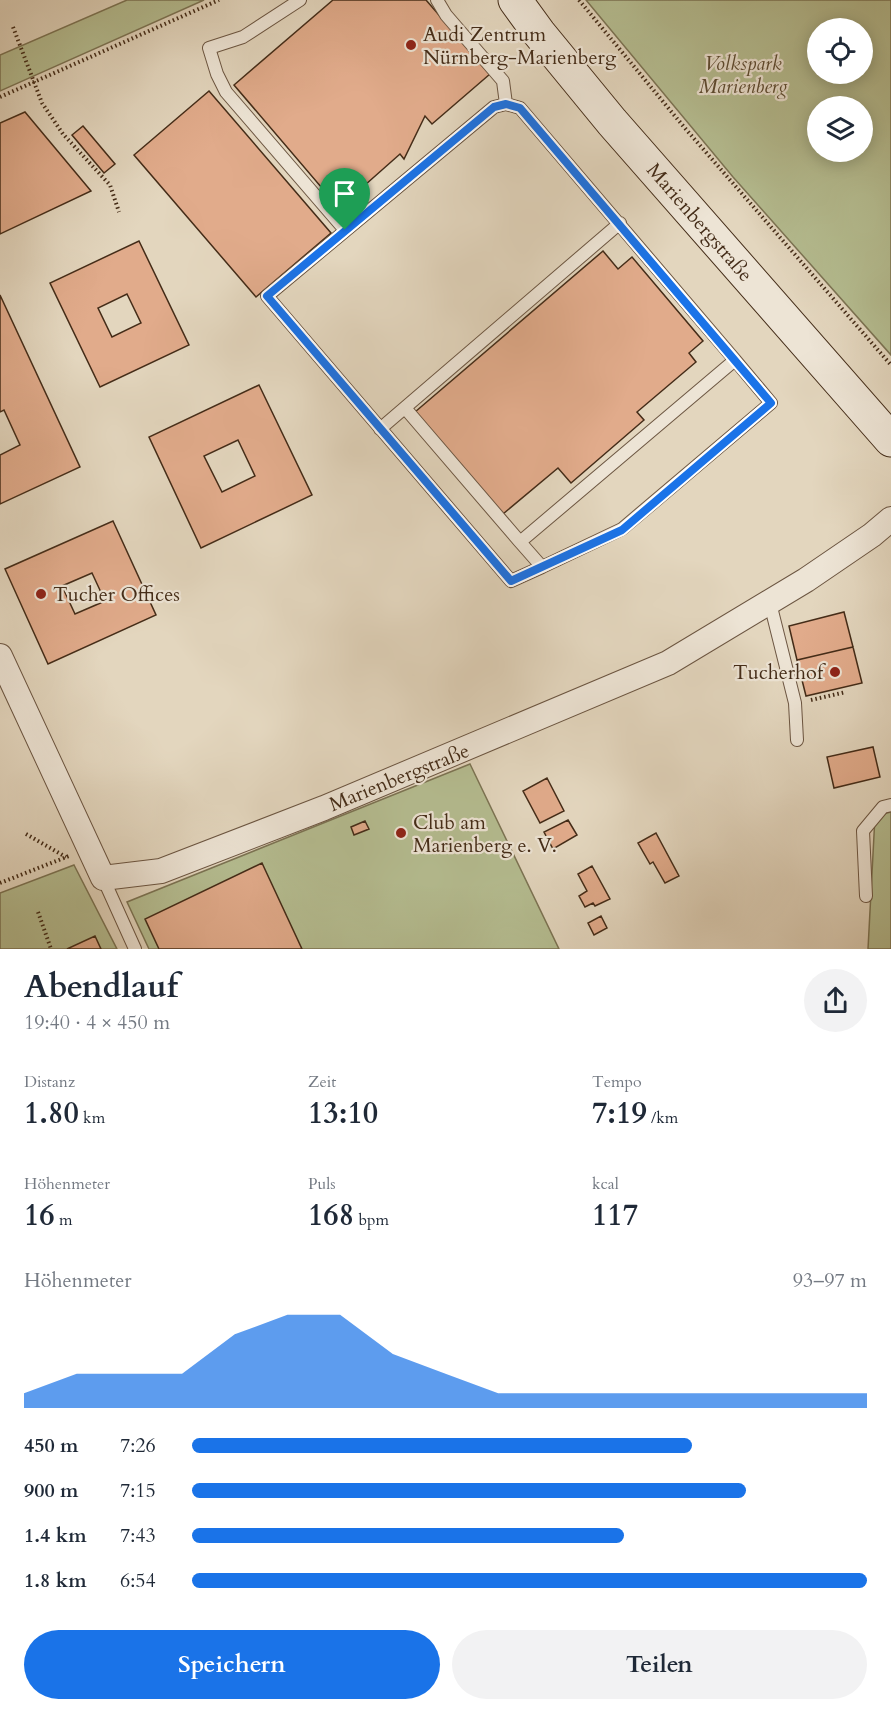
<!DOCTYPE html>
<html lang="de">
<head>
<meta charset="utf-8">
<style>
  :root { --surface:#fff; --page:#f2f2f3; --text:#1f2937; --muted:#747a83; --accent:#1a73e8 }
  body { margin:0; font-family:Cardo,serif; background:var(--page); color:var(--text); height:100vh; display:flex; flex-direction:column; font-size:22px; white-space:nowrap }
  * { box-sizing:border-box; margin:0 }
  p { font-size:20px; color:var(--muted) }
  .icon { flex:none; width:33px; height:33px; fill:none; stroke:currentColor; stroke-width:2; stroke-linecap:round; stroke-linejoin:round }
  .map { position:relative; height:949px; overflow:hidden }
  .side { display:flex; flex-direction:column; background:var(--surface); flex:1 }
  .side>* { flex:none }
  .fabs { position:absolute; left:807px; top:18px; display:grid; gap:12px }
  .fabs a { display:grid; place-items:center; width:66px; height:66px; border-radius:50%; background:var(--surface); box-shadow:0 3px 15px #0003; font-size:30px }
  .pin { position:absolute; display:grid; place-items:center; width:51px; height:51px; color:#fff; margin:-62px -26px; border-radius:50% 50% 50% 0; rotate:-45deg; box-shadow:0 0 6px #0007 }
  .pin .icon { rotate:45deg }
  .round { display:grid; place-items:center; flex:none; width:63px; height:63px; border-radius:32px; background:var(--page) }
  .head { display:flex; align-items:center; justify-content:space-between; height:102px; padding:0 24px }
  h1 { font-size:33px; font-weight:800; line-height:45px }
  .stats { display:grid; grid-template-columns:repeat(3,1fr); gap:9px; height:102px; padding:6px 24px }
  .stats div { display:grid; align-content:center }
  .stats b { font-size:30px; font-weight:800 }
  .stats small { font-size:16px; font-weight:400 }
  .stats p { font-size:16px }
  .chart { height:168px; padding:12px 24px }
  .chart p { display:flex; justify-content:space-between }
  .chart svg { width:100%; height:108px; margin-top:6px; fill:var(--accent); opacity:.7 }
  .primary-button { display:flex; gap:12px; margin-top:auto; padding:12px 24px }
  .primary-button a { flex:1; height:69px; border-radius:36px; background:var(--accent); color:#fff; font-size:24px; font-weight:800; line-height:69px; text-align:center }
  .primary-button a+a { background:var(--page); color:var(--text) }
  ul { padding:0 24px; list-style:none; font-size:20px }
  li { display:grid; grid-template-columns:96px 72px 1fr; align-items:center; height:45px }
  li i { height:15px; border-radius:8px; background:var(--accent) }
  .map>svg:first-child { display:block }
</style>
</head>
<body>
<div class="map">
<svg width="891" height="949" viewBox="0 0 891 949">
  <rect width="100%" height="100%" fill="#e3d6be"/>
  <filter id="stains"><feTurbulence type="fractalNoise" baseFrequency=".00333" numOctaves="4"/><feColorMatrix values="0 0 0 0 .2 0 0 0 0 .09 0 0 0 0 .02 0 0 0 .5 -.17"/></filter>
  <radialGradient id="worn" r=".72"><stop offset=".6" stop-color="#630" stop-opacity="0"/><stop offset="1" stop-color="#630" stop-opacity=".3"/></radialGradient>
  <!-- green -->
  <path fill="#b5bd91" stroke="#7c7454" stroke-width="1.5" fill-rule="evenodd" d="M127 0H204L0 91V55Z
    M586 0H891V355L733 177ZM818 28H862V74H818ZM818 106H862V152H818Z
    M470 764 559 949H149L127 902Z
    M891 812V949H868L875 816Z
    M74 865 117 949H0V893Z"/>
  <!-- building -->
  <path fill="#e1ab8b" stroke="#442c18" stroke-width="1.5" fill-rule="evenodd" d="M333 0H426L490 74 432 124 425 116 404 159 400 154 339 208 234 85Z
    M209 91 331 233 256 297 134 155Z
    M25 112 91 191 0 234V123Z
    M83 126 115 164 104 173 72 135Z
    M139 241 189 345 100 387 50 283ZM127 294 141 323 112 337 98 308Z
    M603 251 618 269 632 257 703 341 689 353 696 362 637 412 644 420 571 483 558 468 503 514 415 412Z
    M0 295 80 467 0 504V455L20 445 4 410 0 412Z
    M259 385 312 495 201 548 149 437ZM238 440 255 476 222 492 204 456Z
    M113 521 156 615 48 664 5 569ZM92 573 105 601 75 614 62 586Z
    M844 612 853 647 797 660 789 626Z
    M853 647 862 683 806 696 797 660Z
    M873 747 880 777 834 788 827 757Z
    M547 778 564 811 540 823 523 791Z
    M568 820 577 835 553 849 544 832Z
    M365 821 369 829 354 835 351 827Z
    M656 833 679 876 665 883 653 862 650 864 638 843Z
    M262 863 302 949H159L145 919Z
    M592 866 610 899 595 906 593 903 585 907 579 896 587 891 578 874Z
    M601 916 607 928 594 935 588 923Z
    M95 936 101 949H67Z"/>
  <g fill="none" stroke-linecap="round" stroke-linejoin="round">
    <!-- lane casing -->
    <g stroke="#6c5642" stroke-width="14">
      <path id="lane" d="M300 0 243 37 209 48 217 74 226 92 345 230
        M437 0 446 15 503 81 506 104
        M405 408 520 542
        M380 429 620 223
        M542 567 511 581 267 296 494 107 506 104 520 108 735 360 520 542 542 567 622 529 771 403 735 360
        M770 603 795 703 797 740
        M103 878 135 949
        M866 896 863 831 883 807 891 805"/>
    </g>
    <!-- street casing -->
    <g stroke="#6c5642" stroke-width="26">
      <path id="street" d="M0 656 103 878 161 871 324 808 668 663 806 580 872 535 891 519"/>
    </g>
    <!-- secondary casing -->
    <g stroke="#442c18" stroke-width="35">
      <path id="secondary" d="M515 0 539 33 612 122 891 440"/>
    </g>
    <!-- path -->
    <path stroke="#442c18" stroke-width="4" stroke-dasharray="1.5 3" stroke-linecap="butt" d="M579 0 684 127 891 365
      M13 27 42 103 63 134 110 185 119 212
      M0 97 219 0
      M811 700 846 692
      M26 834 66 857
      M0 883 69 856
      M38 912 51 949"/>
    <!-- lane -->
    <use href="#lane" stroke="#ede4d5" stroke-width="12"/>
    <!-- street -->
    <use href="#street" stroke="#ede4d5" stroke-width="24"/>
    <!-- secondary -->
    <use href="#secondary" stroke="#ede4d5" stroke-width="33"/>
  </g>
  <g fill="none" stroke-linecap="round" stroke-linejoin="round">
    <!-- route casing -->
    <g stroke="#fff" stroke-width="12">
      <path id="route" d="M506 104 520 108 771 403 622 530 511 581 267 296 494 107Z"/>
    </g>
    <!-- route -->
    <use href="#route" stroke="#1a73e8" stroke-width="8"/>
  </g>
  <!-- markers -->
  <g fill="#8f2418" stroke="#ede4d5" stroke-width="2">
    <circle cx="411" cy="45" r="6"/>
    <circle cx="41" cy="594" r="6"/>
    <circle cx="835" cy="672" r="6"/>
    <circle cx="401" cy="833" r="6"/>
  </g>
  <g text-anchor="middle" stroke-width="4.5" stroke-linejoin="round" paint-order="stroke">
    <!-- poi labels -->
    <g font-size="20" fill="#442c18" stroke="#ede4d5" text-anchor="start">
      <text x="423" y="41">Audi Zentrum<tspan x="423" dy="23">Nürnberg-Marienberg</tspan></text>
      <text x="53" y="601">Tucher Offices</text>
      <text x="823" y="679" text-anchor="end">Tucherhof</text>
      <text x="413" y="829">Club am<tspan x="413" dy="23">Marienberg e. V.</tspan></text>
    </g>
    <!-- park labels -->
    <g font-size="20" font-style="italic" fill="#5b4930" stroke="#ede4d5">
      <text x="743" y="70">Volkspark<tspan x="743" dy="23">Marienberg</tspan></text>
    </g>
    <!-- street labels -->
    <g font-size="20" fill="#442c18" stroke="#ede4d5">
      <text transform="translate(700 222) rotate(49)" y="7">Marienbergstraße</text>
      <text transform="translate(399 777) rotate(-22)" y="7">Marienbergstraße</text>
    </g>
  </g>
  <rect width="100%" height="100%" filter="url(#stains)"/>
  <rect width="100%" height="100%" fill="url(#worn)"/>
</svg>
<div class="fabs">
<a><svg class="icon" aria-label="locate" viewBox="0 0 24 24"><circle cx="12" cy="12" r="6"/><path d="M12 2v4M12 18v4M2 12h4M18 12h4"/></svg></a>
<a><svg class="icon" aria-label="layers" viewBox="0 0 24 24"><path d="M12 4l9 5-9 5-9-5zM3 14l9 5 9-5"/></svg></a>
</div>
<div class="pin" style="left:345px;top:230px;background:#1e9e55"><svg class="icon" aria-label="arrive" viewBox="0 0 24 24"><path d="M6 21V4h12l-3 4 3 4H6"/></svg></div>
</div>
<section class="side">
<div class="head"><div><h1>Abendlauf</h1><p>19:40 · 4 × 450 m</p></div><a class="round"><svg class="icon" aria-label="share" viewBox="0 0 24 24"><path d="M12 15V3M7 8l5-5 5 5M5 13v7h14v-7"/></svg></a></div>
<div class="stats">
<div><p>Distanz</p><b>1.80<small> km</small></b></div>
<div><p>Zeit</p><b>13:10</b></div>
<div><p>Tempo</p><b>7:19<small> /km</small></b></div>
</div>
<div class="stats">
<div><p>Höhenmeter</p><b>16<small> m</small></b></div>
<div><p>Puls</p><b>168<small> bpm</small></b></div>
<div><p>kcal</p><b>117</b></div>
</div>
<div class="chart"><p><span>Höhenmeter</span>93–97 m</p>
<svg viewBox="0 0 160 44" preserveAspectRatio="none"><path d="M0 44V38L10 30L20 30L30 30L40 14L50 6L60 6L70 22L80 30L90 38L100 38L110 38L120 38L130 38L140 38L150 38L160 38V44z"/></svg>
</div>
<ul>
<li><b>450 m</b>7:26<i style="width:74%"></i></li>
<li><b>900 m</b>7:15<i style="width:82%"></i></li>
<li><b>1.4 km</b>7:43<i style="width:64%"></i></li>
<li><b>1.8 km</b>6:54<i style="width:100%"></i></li>
</ul>
<div class="primary-button"><a>Speichern</a><a>Teilen</a></div>
</section>
</body>
</html>
